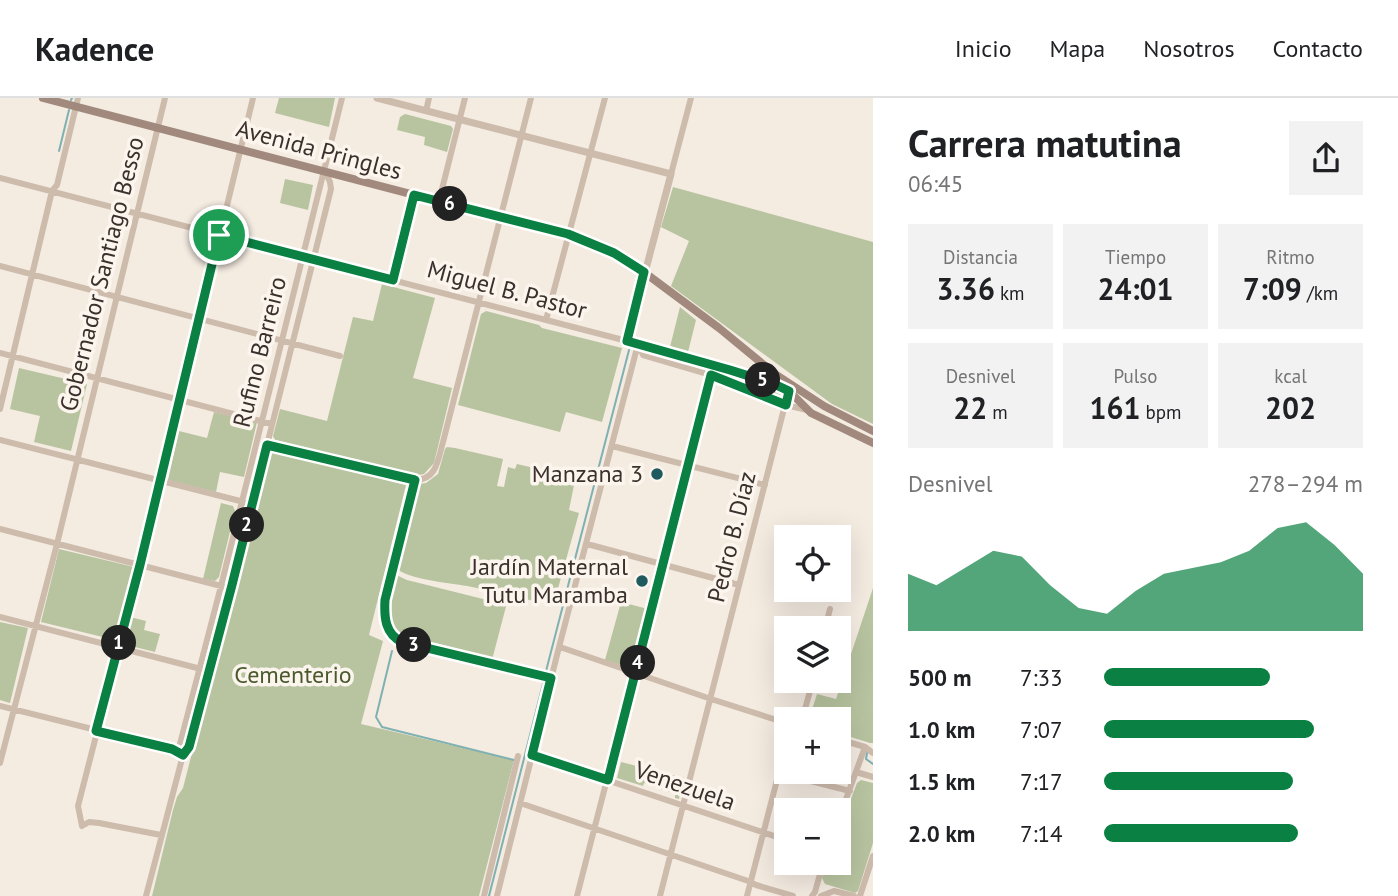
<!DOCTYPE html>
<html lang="es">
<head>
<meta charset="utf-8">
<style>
  :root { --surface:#fff; --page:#f2f2f2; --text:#202124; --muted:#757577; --line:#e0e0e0; --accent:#0b8043 }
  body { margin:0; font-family:"PT Sans",sans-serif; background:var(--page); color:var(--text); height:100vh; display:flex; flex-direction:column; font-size:26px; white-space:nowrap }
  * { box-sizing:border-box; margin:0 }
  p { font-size:23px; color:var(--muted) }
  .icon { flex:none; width:38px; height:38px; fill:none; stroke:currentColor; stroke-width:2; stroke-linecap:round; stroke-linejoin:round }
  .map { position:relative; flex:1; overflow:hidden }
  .drawer { display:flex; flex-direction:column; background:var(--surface); width:525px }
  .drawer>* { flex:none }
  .tools { position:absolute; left:774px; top:427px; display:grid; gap:14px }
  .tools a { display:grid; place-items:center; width:77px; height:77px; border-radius:0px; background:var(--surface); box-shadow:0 7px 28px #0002; font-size:35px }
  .pin { position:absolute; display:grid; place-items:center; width:60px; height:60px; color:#fff; margin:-30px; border:4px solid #fff; border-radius:50%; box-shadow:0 2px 7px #0007 }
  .km { position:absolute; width:35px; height:35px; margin:-18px; border-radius:50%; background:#222; color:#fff; font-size:19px; line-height:35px; text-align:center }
  .round { display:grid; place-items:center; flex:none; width:74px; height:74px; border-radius:0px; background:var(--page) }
  .overview { display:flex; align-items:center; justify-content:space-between; height:119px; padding:0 35px }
  h1 { font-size:38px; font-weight:800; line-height:52px }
  .stats { display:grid; grid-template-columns:repeat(3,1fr); gap:10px; height:119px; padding:7px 35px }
  .stats div { display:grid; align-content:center; border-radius:0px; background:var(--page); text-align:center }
  .stats b { font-size:30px; font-weight:800 }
  .stats small { font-size:19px; font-weight:400 }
  .stats p { font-size:19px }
  .chart { height:196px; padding:14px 35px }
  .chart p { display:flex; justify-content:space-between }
  .chart svg { width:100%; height:126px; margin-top:7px; fill:var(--accent); opacity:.7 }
  ul { padding:0 35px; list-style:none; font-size:23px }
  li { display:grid; grid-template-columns:112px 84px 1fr; align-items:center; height:52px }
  li i { height:18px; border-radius:9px; background:var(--accent) }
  header { display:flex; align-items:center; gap:42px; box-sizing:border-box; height:98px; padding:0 35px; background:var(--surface); border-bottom:2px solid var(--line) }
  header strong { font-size:33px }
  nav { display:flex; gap:38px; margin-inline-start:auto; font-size:24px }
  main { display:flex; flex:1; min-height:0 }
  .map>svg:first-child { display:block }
</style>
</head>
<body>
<header>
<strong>Kadence</strong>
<nav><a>Inicio</a><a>Mapa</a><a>Nosotros</a><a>Contacto</a></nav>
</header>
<main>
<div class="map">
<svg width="873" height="798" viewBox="0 0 873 798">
  <rect width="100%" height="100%" fill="#f4ebe1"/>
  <!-- green -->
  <path fill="#b8c4a0" d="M279 0H335L329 29 275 15Z
    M405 16 451 28 453 31 447 54 424 47 425 39 397 32 400 19Z
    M285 81 313 87 308 112 280 105Z
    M673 89 873 144V326L832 306 671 188 689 143 661 129Z
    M382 186 435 200 413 280 452 290 434 365 424 376 419 377 275 342 273 338 280 311 327 323 353 219 373 223Z
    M680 209 696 222 688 254 670 249Z
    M486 213 539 227 542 230 622 250 602 324 566 314 560 334 458 307 481 216Z
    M645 253 779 291 785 297 784 302 783 303 729 279 648 256Z
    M19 270 87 286 71 353 34 344 40 318 10 311Z
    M214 314 257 324 244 379 220 374 216 394 168 382 179 333 207 340Z
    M447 349 455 350 503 361 497 388 504 389 508 369 515 371 517 366 572 379 575 382 569 412 579 415 557 494 549 492 547 499H539L538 504 509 497 492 562 401 539C381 520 389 500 394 476L407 482 499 505 501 496C490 494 479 490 467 488 450 485 406 481 396 470L413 395 419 386 426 385 438 376 445 351Z
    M270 352 406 387 369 537 383 543 361 626 514 662 479 798H152L173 712 177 699 183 690Z
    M221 405 233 408 235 413 219 479 215 483 203 481Z
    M59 451 134 469 115 542 41 524Z
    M873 490V645H870L838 635V621H809L817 596 836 601Z
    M621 504 648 511 633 568 630 570 605 562Z
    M130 519 146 523 144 532 160 536 155 554 123 546Z
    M0 524 28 530 10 605 0 602Z
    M621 664 684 680 679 701 675 700V696L644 685 643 688 617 680Z
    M861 682 873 685V745L858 793 855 795 825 786 822 780 827 765H838V735L857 685Z"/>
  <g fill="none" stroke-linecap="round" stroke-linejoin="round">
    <!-- stream -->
    <path stroke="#7fb0b2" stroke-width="2" d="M71 2 72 0
      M59 53 69 12
      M392 553 376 619 382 629 514 662
      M545 577 629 252
      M867 655 866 661 873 666
      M489 798 544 582"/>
    <!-- minor -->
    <path stroke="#cdbbac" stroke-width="6" d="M426 13 429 0
      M671 76 691 0
      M0 80 627 243
      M439 103 465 0
      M0 168 340 258
      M393 182 414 97
      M546 222 605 0
      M639 248 643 257 718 279 786 307 807 312
      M0 255 272 326
      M0 311 52 93 57 87 78 0
      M0 342 252 406
      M267 347 415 382C437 382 438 361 443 344L531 0
      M612 348 765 387
      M415 382 385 502C383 522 385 538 406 545L551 580
      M0 431 225 489
      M587 446 739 487
      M0 519 201 571
      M825 530 830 511
      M560 549 711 601 786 625
      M0 608 172 651 183 657
      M802 621 813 583
      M838 641 865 649 873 655
      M183 657 180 646 221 488 342 0
      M532 657 786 742
      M0 665 57 446 165 0
      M856 674 873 679
      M779 675 850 693
      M520 705 751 784 756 787 793 798
      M838 723 865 649
      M161 737 99 725 89 724 82 728 78 708 140 467 253 0
      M146 798 183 657 189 649 232 487 331 91 330 84 325 73
      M484 798 518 658
      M497 798 558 553 638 246
      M577 798 711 277
      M660 798 789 291
      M747 798 786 647
      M812 798 815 794 823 765
      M821 798 834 793 854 798
      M860 798 873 758"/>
    <!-- tertiary -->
    <path stroke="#cdbbac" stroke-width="7" d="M377 0 671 76 627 243 730 272 774 286 789 293"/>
    <!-- secondary -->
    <path stroke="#a18a7d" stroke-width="8" d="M43 0 568 137 602 149 629 163 719 230 775 276 824 308 873 333
      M789 293 811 315 873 345"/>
  </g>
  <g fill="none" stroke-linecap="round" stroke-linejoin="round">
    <!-- route casing -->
    <g stroke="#fff" stroke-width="14">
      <path id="route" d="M414 97 568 136 614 155 644 174 627 243 730 272 774 286 789 293 786 307 711 277 608 682 532 657 551 580 402 544C385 536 384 519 385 502L415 382 267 347 232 487 189 649 183 657 172 651 96 633 140 467 219 137 393 182Z"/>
    </g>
    <!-- route -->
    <use href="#route" stroke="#0b8043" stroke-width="9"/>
  </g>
  <!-- markers -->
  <g fill="#1f5a5e" stroke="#fbf5ee" stroke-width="2.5">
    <circle cx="657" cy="376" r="7"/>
    <circle cx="642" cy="483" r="7"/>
  </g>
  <g text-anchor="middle" stroke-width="7" stroke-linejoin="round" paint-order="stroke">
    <!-- street labels -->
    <g font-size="24" fill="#3b302b" stroke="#fbf5ee">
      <text transform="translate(319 52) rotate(15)" y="8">Avenida Pringles</text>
      <text transform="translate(102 176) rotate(-76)" y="8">Gobernador Santiago Besso</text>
      <text transform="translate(507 192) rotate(15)" y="8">Miguel B. Pastor</text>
      <text transform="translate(260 254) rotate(-76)" y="8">Rufino Barreiro</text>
      <text transform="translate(732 439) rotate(-76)" y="8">Pedro B. Díaz</text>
      <text transform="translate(685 688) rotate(19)" y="8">Venezuela</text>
    </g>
    <!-- poi labels -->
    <g font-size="24" fill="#3b302b" stroke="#fbf5ee" text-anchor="end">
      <text x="643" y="384">Manzana 3</text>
      <text x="628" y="477">Jardín Maternal<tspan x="628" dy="28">Tutu Maramba</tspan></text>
    </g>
    <!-- park labels -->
    <g font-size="24" fill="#4a5a2e" stroke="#fbf5ee">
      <text x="293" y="585">Cementerio</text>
    </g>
  </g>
</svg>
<div class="tools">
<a><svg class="icon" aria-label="locate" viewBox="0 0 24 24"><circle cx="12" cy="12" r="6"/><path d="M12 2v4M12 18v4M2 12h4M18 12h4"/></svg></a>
<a><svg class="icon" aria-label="layers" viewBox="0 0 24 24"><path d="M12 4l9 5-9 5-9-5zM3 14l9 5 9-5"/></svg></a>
<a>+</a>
<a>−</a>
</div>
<div class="pin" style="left:219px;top:137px;background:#1e9e55"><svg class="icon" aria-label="arrive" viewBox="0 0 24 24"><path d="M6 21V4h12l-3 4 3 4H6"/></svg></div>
<b class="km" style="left:119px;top:545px">1</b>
<b class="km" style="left:247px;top:427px">2</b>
<b class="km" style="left:414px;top:547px">3</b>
<b class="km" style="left:638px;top:565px">4</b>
<b class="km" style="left:763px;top:282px">5</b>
<b class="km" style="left:450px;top:106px">6</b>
</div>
<section class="drawer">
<div class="overview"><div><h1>Carrera matutina</h1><p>06:45</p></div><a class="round"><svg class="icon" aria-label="share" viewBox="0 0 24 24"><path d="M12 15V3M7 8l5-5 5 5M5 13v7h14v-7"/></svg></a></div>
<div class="stats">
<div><p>Distancia</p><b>3.36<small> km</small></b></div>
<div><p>Tiempo</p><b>24:01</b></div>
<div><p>Ritmo</p><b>7:09<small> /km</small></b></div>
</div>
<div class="stats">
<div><p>Desnivel</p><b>22<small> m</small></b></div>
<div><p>Pulso</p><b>161<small> bpm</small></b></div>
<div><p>kcal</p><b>202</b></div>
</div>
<div class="chart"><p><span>Desnivel</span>278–294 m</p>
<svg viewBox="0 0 160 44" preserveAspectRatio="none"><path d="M0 44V24L10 28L20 22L30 16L40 18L50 28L60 36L70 38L80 30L90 24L100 22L110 20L120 16L130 8L140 6L150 14L160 24V44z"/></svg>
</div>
<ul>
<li><b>500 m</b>7:33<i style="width:64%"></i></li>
<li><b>1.0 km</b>7:07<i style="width:81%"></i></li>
<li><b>1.5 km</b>7:17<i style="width:73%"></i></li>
<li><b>2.0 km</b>7:14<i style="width:75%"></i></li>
</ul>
</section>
</main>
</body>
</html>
